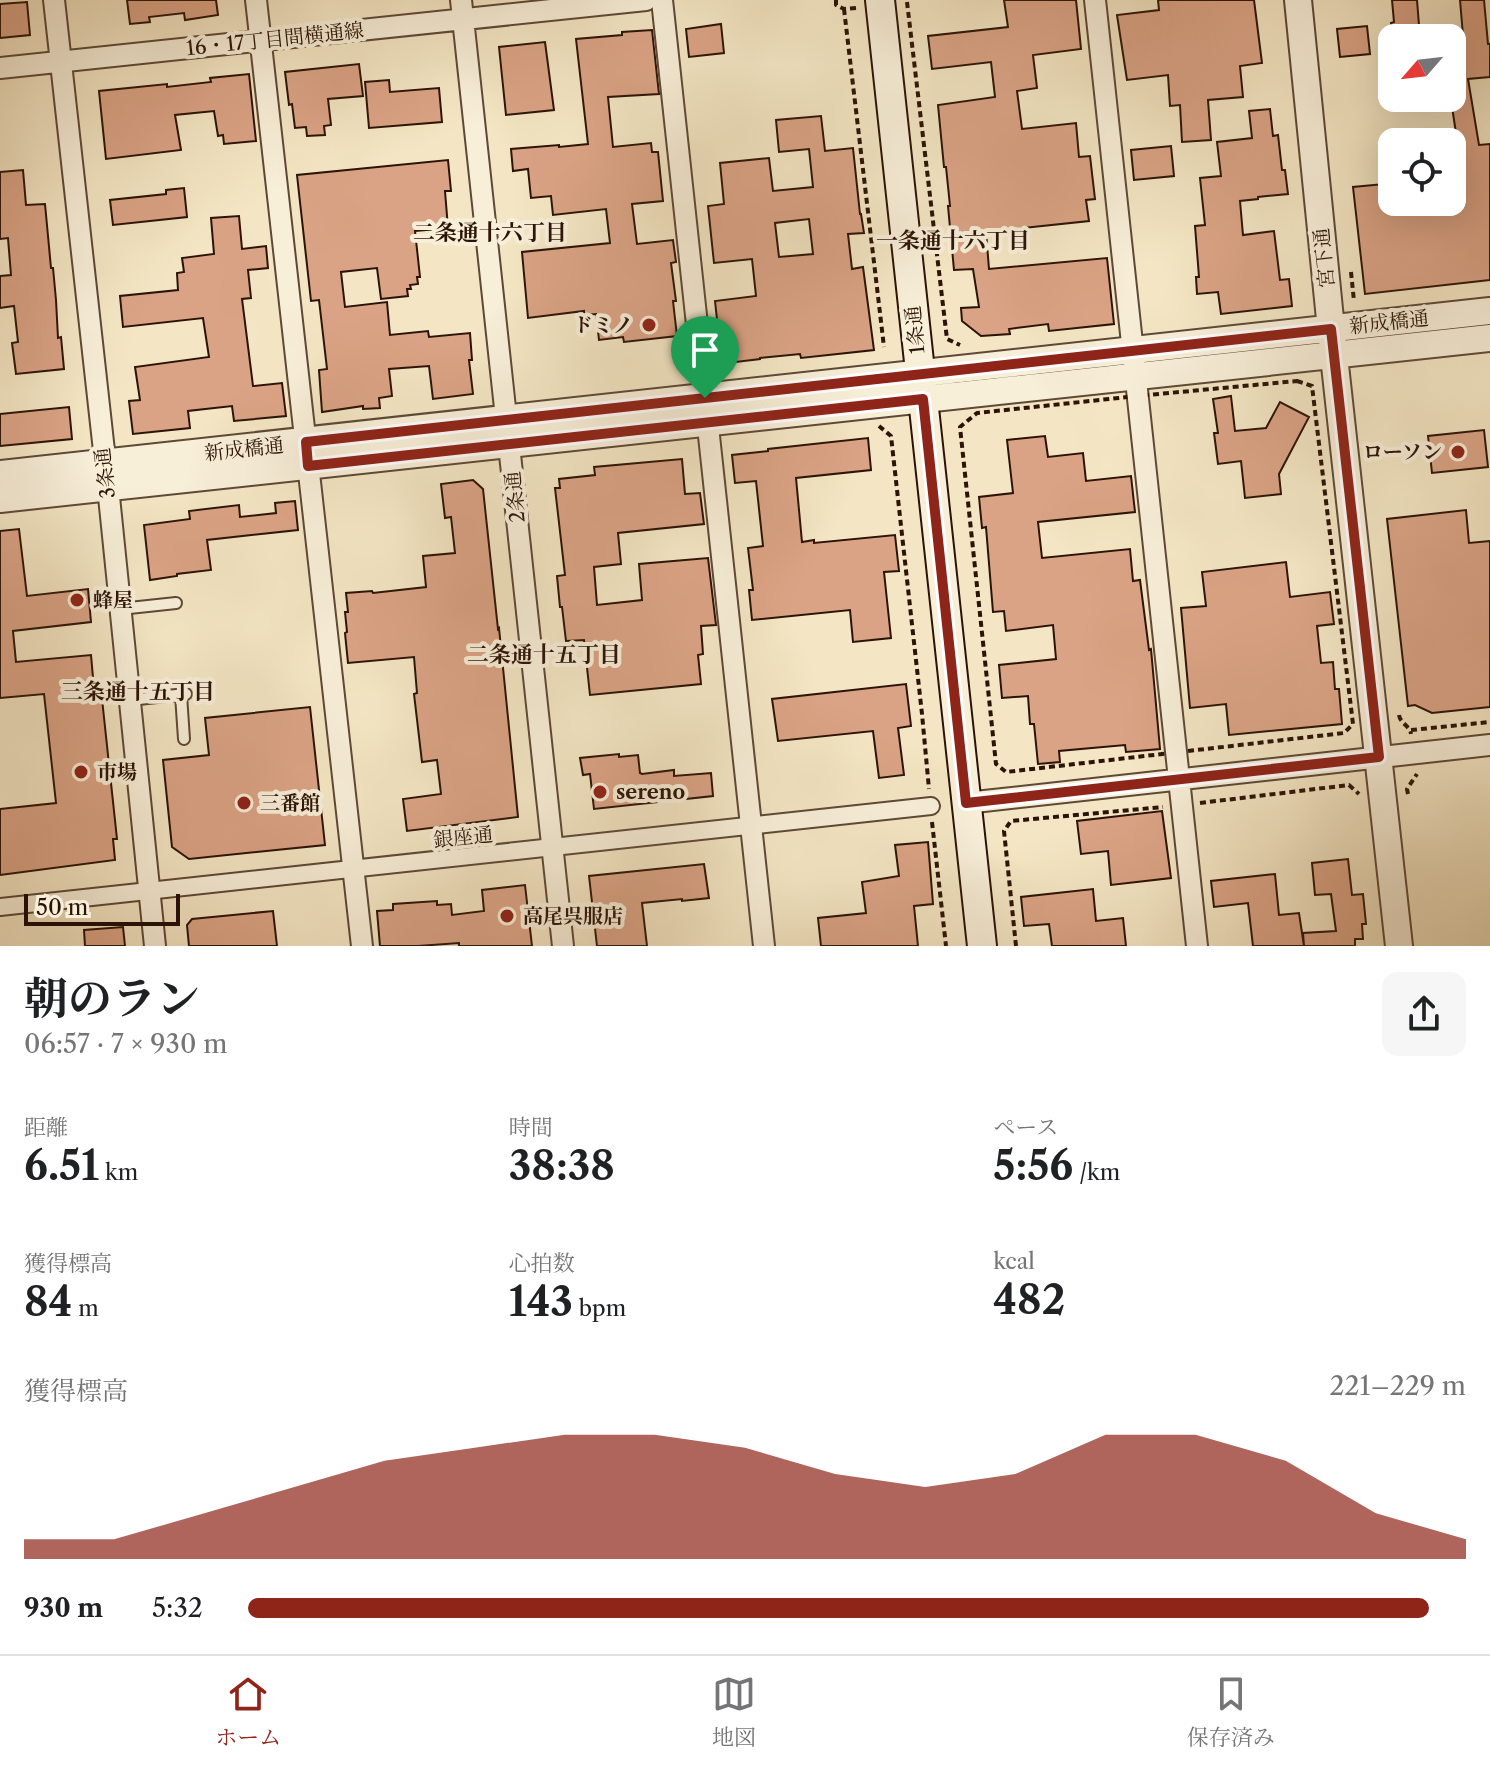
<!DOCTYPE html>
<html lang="ja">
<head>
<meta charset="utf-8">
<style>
  :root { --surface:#fff; --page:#f6f6f6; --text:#202124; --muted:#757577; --line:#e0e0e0; --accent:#8f2418 }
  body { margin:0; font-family:"Libre Caslon Text","Noto Serif JP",serif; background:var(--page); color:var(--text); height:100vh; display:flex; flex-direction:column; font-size:30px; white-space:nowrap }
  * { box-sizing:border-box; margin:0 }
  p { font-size:26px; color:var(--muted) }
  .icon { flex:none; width:44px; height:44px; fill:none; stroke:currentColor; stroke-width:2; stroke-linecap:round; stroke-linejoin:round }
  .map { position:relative; height:946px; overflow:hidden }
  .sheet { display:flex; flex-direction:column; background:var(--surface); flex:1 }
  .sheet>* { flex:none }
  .needle { width:52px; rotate:242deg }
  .controls { position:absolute; left:1378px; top:24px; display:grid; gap:16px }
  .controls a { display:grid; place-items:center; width:88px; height:88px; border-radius:16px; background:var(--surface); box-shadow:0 8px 32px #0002; font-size:40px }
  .scale { position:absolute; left:24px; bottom:20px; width:156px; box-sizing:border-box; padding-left:8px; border:4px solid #2c1307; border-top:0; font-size:22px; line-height:28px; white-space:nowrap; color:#2c1307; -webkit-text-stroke:6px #f8efd9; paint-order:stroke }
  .pin { position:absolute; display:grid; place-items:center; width:68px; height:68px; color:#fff; margin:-82px -34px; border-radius:50% 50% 50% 0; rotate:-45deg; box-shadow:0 0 8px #0007 }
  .pin .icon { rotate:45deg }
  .round { display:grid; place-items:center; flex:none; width:84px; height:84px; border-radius:16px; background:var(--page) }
  .summary { display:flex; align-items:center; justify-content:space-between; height:136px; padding:0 24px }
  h1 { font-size:44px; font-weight:700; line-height:60px }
  .metrics { display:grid; grid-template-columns:repeat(3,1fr); gap:12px; height:136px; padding:8px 24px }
  .metrics div { display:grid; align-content:center }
  .metrics b { font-size:40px; font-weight:700 }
  .metrics small { font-size:22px; font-weight:400 }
  .metrics p { font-size:22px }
  .chart { height:224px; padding:16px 24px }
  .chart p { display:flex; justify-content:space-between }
  .chart svg { width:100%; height:144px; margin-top:8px; fill:var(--accent); opacity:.7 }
  ul { padding:0 24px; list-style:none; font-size:26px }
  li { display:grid; grid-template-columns:128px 96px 1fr; align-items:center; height:60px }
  li i { height:20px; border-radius:10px; background:var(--accent) }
  .menu { display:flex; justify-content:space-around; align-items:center; height:112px; border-top:2px solid var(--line); background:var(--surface); font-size:22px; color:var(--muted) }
  .menu a { display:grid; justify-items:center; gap:4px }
  .menu .on { color:var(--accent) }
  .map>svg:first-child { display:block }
</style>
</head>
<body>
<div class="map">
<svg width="1490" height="946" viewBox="0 0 1490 946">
  <rect width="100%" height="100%" fill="#f4e6c4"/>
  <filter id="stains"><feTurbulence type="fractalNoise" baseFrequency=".0025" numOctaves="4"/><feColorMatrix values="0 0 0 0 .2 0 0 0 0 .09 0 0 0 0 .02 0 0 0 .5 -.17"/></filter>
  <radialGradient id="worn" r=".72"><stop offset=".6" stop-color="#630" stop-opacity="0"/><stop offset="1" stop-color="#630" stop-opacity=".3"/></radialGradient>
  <!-- building -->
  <path fill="#daa385" stroke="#2c1307" stroke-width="2" fill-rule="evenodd" d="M127 0H216L218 15 185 20 184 13 149 17 150 22 130 24Z
    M1004 0H1076L1081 49 1033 55 1037 88 1017 91 1022 129 1076 123 1079 157 1090 156 1095 199 1086 200 1089 221 986 232 989 269 1107 258 1114 324 1049 331 1048 324 1009 329 1010 334 981 336 962 321 961 308 979 307 973 269 954 270 948 206H950L946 167H944L938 105 995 97 991 62 932 69 928 36 1008 27Z
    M1158 0H1254L1262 63 1240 66 1243 97 1208 100 1211 140 1182 142 1180 105 1170 106 1168 75 1127 80 1117 15 1159 10Z
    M1392 0H1417L1420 38H1393L1391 23 1394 22Z
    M1460 0H1484L1488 44H1490V77L1468 79 1479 145 1490 144V280L1365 294 1353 187 1384 184 1385 202H1452V147L1458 146 1452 107V39L1461 38 1464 47Z
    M27 2 30 35 0 38V4Z
    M721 24 724 53 689 57 686 29Z
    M1367 26 1370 54 1340 57 1337 29Z
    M652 30 659 94 608 97 613 147 651 143 652 152H658L663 201 632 204 637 244 673 240 676 262 671 263 676 301H673L677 336 624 342 623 337 599 340 596 314 584 315V311L528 318 522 252 610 243 606 209 553 215 551 196 531 198 528 169 513 171 511 149 559 145V147L588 144 576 39 622 35V32Z
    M545 42 554 110 506 115 499 47Z
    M359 64 363 96 328 99 331 125 324 126 325 135 307 136 306 127 295 128 292 104 289 105 285 72Z
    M249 74 256 141 224 144 223 135 218 136 214 111 175 115 181 150 106 159 99 91 167 84V87L211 82 210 78Z
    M389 80 390 92 439 88 442 122 369 128 365 82Z
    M1270 109 1273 136 1278 135 1282 170H1285L1288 194 1258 197V199L1240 201 1243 235 1274 231 1280 280 1289 279 1292 306 1221 314 1218 292 1197 294 1196 277H1199L1195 226 1205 225 1200 178 1221 176 1217 142 1252 138 1249 111Z
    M821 116 825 151 853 148 860 214H861L864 233 848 234 852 269 863 267 874 350 801 358 800 354 760 358V359L736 362 735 355 721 356 715 301 756 296 752 259 714 263 708 206 724 204 720 163 769 158 773 191 813 187 809 149 779 152 776 120ZM809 219 813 254 779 257 775 223Z
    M1171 146 1174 176 1134 180 1131 150Z
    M448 160 451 191H445L448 228 415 231 420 277H417L418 284 410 285 411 289H407L408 296 381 299 377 268 341 272 345 307 387 302 390 335 428 331 429 337 470 333 472 360H469L473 394 433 399 429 366 389 369 392 396 379 398 380 408 363 409V406L322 412 319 370 327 369 319 300 311 301 297 175Z
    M23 170 26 205 45 204 51 268H53L56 300 58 338 61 337 64 369 16 374 12 343 18 342 14 306 0 308V276L11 275 8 238 0 239V172Z
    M184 188 187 217 113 225 110 200 166 194V190Z
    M239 216 242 249 266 246 268 268 248 270 251 298 242 299 253 386 282 383 286 416 234 421 232 406 188 411 190 428 133 434 129 401 140 400 135 367 209 357 203 318 123 327 120 296 178 290 177 273 184 272 182 258 214 254 211 218Z
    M1231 396 1235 431 1266 428 1280 402 1309 417 1279 474 1281 494 1245 498 1241 461 1218 464 1214 433H1218L1213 399Z
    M69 407 72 439 0 446V414Z
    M1484 430 1488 467 1432 473 1428 436Z
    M1045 436 1048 457 1083 453 1086 481 1131 476 1135 512 1038 522 1042 558 1130 549 1133 581 1140 580 1149 650 1151 649 1160 749 1126 752 1125 745 1059 751 1060 762 1038 764 1034 724H1030L1028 696 1002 698 999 665 1056 659 1053 625 1006 631 1004 611 993 612 986 527 982 528 979 497 1013 493 1007 440Z
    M868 438 871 470 796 478 802 542 814 540V543L895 535 899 571 884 572 891 638 853 642 850 610 752 620 749 590H753L748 548 763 546 756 481 735 483 732 455 768 451V449Z
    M682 459 685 494 700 493 704 524 618 533 621 564 594 567 597 605 642 600 639 564 708 558 716 625 701 626 703 654 698 655 701 684 590 695 584 640 566 641 562 607H560L557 576 565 575 555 488H560L559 479 595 475 594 467Z
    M473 480 483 489 498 629 499 628 518 817 407 831 403 799 441 794 437 760 422 762 414 694 417 693 414 657 348 663 345 633 347 632 345 612H348L346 593 372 591 373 593 426 587 423 556 455 553 451 517 445 518 441 484Z
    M295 501 298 530 207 540 211 570 177 574V576L150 580 144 525 190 519 189 511 239 505 240 517 276 513 275 503Z
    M1466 510 1469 543 1490 541V707L1432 713 1415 705 1408 706 1387 519Z
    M19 529 27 596 88 589 91 622 13 631 16 662 91 655 95 700 102 699 117 839H113L115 860 0 875V809L56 803 44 694 0 698V531Z
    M1286 562 1290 597 1330 592 1334 624 1317 626 1321 663 1333 662 1335 689H1339L1342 724 1229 735 1226 704 1190 708 1181 608 1206 606 1202 572Z
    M906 684 911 726 898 728 904 775 879 778 873 731 778 741 772 699Z
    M310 707 325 845 189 859 172 847 163 760 209 755 205 718Z
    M619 754V757L638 755 640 773 642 774 674 770V776L711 773 713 796 594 809 590 774 583 775 580 758Z
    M1162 811 1171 878 1111 885 1108 851 1081 854 1077 821Z
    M928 842 933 904 914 906 918 946H821L818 918 866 913 862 882 899 876 895 845Z
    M1348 859 1352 895 1363 894 1366 924H1362L1363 939H1355V946H1253L1248 903 1214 907 1211 881 1275 874 1279 915 1299 913 1304 946 1303 933 1336 931 1331 894 1315 895 1312 863Z
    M704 864 709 898 682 901V899L642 903 647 946H597L589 876Z
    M525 885 532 946H459V943L418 946H380L377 911 393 910V904L437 901V905L451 904 452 915 484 911 482 890Z
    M1093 889 1096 921 1123 918 1126 946H1052L1049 924 1024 926 1021 897Z
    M273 911 277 946H189L187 925 192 919Z
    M123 927 125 946H85L84 930Z"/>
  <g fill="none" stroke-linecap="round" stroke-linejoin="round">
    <!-- service casing -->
    <g stroke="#5e4836" stroke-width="14">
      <path id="service" d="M120 609 176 603
        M181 695 184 739
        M129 700 186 694"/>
    </g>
    <!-- pedestrian casing -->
    <g stroke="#5e4836" stroke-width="20">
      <path id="pedestrian" d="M0 907 931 806"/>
    </g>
    <!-- minor casing -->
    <g stroke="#5e4836" stroke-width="24">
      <path id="minor" d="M54 0 108 487 155 946
        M256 0 362 946
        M461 0 563 946
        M662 0 764 946
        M1095 0 1197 946
        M0 68 646 0
        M966 803 1490 745"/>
    </g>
    <!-- tertiary casing -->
    <g stroke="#5e4836" stroke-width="30">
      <path id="tertiary" d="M1298 0 1331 329 1399 946
        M0 474 1490 311
        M0 499 1490 338"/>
    </g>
    <!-- secondary casing -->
    <g stroke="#2c1307" stroke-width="32">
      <path id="secondary" d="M880 0 982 946"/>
    </g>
    <!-- path -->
    <path stroke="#2c1307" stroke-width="4" stroke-dasharray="6 4" stroke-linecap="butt" d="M836 0V5L844 9 856 8
      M907 2 947 339 960 345
      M844 9 884 347
      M1351 272 1354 301
      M1297 381 1312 386 1353 724 1344 733 1006 772 996 764 960 427 977 413 1137 396Z
      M879 426 891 436 922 714 929 789
      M1399 715C1400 723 1410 726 1411 734
      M1411 730 1490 722
      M1408 794 1407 789 1417 774
      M1200 803 1349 785 1359 794
      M932 822 946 946
      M1016 946 1004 831 1011 821 1163 807"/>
    <!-- service -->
    <use href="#service" stroke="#f8efd9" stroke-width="10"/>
    <!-- pedestrian -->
    <use href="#pedestrian" stroke="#f8efd9" stroke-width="16"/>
    <!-- minor -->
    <use href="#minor" stroke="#f8efd9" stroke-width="20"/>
    <!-- tertiary -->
    <use href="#tertiary" stroke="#f8efd9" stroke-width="26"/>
    <!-- secondary -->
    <use href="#secondary" stroke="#f8efd9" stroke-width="28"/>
  </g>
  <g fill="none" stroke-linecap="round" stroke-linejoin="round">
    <!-- route casing -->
    <g stroke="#fff" stroke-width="16">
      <path id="route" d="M1331 329 1379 757 966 803 923 399 308 466 306 442Z"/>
    </g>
    <!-- route -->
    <use href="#route" stroke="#8f2418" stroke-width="10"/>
  </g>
  <!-- markers -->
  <g fill="#8f2418" stroke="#f8efd9" stroke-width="3">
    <circle cx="649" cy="325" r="8"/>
    <circle cx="1458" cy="452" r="8"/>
    <circle cx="77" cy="600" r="8"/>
    <circle cx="81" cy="772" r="8"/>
    <circle cx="600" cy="792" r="8"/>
    <circle cx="244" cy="803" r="8"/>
    <circle cx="507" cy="916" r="8"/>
  </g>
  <g text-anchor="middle" stroke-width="8" stroke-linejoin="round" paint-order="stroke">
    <!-- street labels -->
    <g font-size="20" fill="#2c1307" stroke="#f8efd9">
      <text transform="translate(275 39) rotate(-6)" y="7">16・17丁目間横通線</text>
      <text transform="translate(1324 258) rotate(-96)" y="7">宮下通</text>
      <text transform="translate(1389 322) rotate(-6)" y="7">新成橋通</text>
      <text transform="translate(915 330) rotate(-96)" y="7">1条通</text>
      <text transform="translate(244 449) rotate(-6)" y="7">新成橋通</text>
      <text transform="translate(105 473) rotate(-97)" y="7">3条通</text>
      <text transform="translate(515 497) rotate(-96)" y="7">2条通</text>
      <text transform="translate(463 837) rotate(-6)" y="7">銀座通</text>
    </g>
    <!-- poi labels -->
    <g font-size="20" font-weight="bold" fill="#2c1307" stroke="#f8efd9" text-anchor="start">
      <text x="633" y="332" text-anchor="end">ドミノ</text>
      <text x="1442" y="459" text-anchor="end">ローソン</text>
      <text x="93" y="607">蜂屋</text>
      <text x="97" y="779">市場</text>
      <text x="616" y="799">sereno</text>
      <text x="260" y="810">三番館</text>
      <text x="523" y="923">高尾呉服店</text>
    </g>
    <!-- neighbourhood labels -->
    <g font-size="22" font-weight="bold" fill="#2c1307" stroke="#f8efd9">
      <text x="490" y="240">二条通十六丁目</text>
      <text x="953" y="248">一条通十六丁目</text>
      <text x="544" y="662">二条通十五丁目</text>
      <text x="138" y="699">三条通十五丁目</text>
    </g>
  </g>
  <rect width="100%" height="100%" filter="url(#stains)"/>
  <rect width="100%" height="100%" fill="url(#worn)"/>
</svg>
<div class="controls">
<a><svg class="needle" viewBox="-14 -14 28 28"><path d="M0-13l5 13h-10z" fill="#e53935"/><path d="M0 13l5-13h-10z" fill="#757577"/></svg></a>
<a><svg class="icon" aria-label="locate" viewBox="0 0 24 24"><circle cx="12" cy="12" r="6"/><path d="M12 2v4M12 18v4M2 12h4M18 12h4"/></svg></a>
</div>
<div class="scale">50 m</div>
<div class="pin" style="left:705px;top:398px;background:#1e9e55"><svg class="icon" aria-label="arrive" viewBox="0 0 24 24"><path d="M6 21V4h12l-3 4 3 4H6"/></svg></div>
</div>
<section class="sheet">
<div class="summary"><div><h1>朝のラン</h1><p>06:57 · 7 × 930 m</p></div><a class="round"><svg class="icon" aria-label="share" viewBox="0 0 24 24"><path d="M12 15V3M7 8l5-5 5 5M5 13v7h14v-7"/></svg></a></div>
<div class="metrics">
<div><p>距離</p><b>6.51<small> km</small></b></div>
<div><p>時間</p><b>38:38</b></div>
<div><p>ペース</p><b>5:56<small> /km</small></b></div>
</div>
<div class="metrics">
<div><p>獲得標高</p><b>84<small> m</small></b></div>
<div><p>心拍数</p><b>143<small> bpm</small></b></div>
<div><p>kcal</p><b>482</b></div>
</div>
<div class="chart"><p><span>獲得標高</span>221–229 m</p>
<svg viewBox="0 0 160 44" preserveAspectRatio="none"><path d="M0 44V38L10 38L20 30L30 22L40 14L50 10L60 6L70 6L80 10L90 18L100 22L110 18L120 6L130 6L140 14L150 30L160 38V44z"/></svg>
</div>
<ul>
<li><b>930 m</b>5:32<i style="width:97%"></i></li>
</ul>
</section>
<nav class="menu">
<a class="on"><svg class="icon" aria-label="home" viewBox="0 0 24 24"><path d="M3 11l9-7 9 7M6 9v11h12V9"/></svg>ホーム</a>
<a><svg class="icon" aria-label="map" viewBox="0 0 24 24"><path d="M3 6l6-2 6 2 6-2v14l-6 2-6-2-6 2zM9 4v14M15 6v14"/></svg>地図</a>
<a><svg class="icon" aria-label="saved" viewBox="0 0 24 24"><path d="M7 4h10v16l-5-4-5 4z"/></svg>保存済み</a>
</nav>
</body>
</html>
